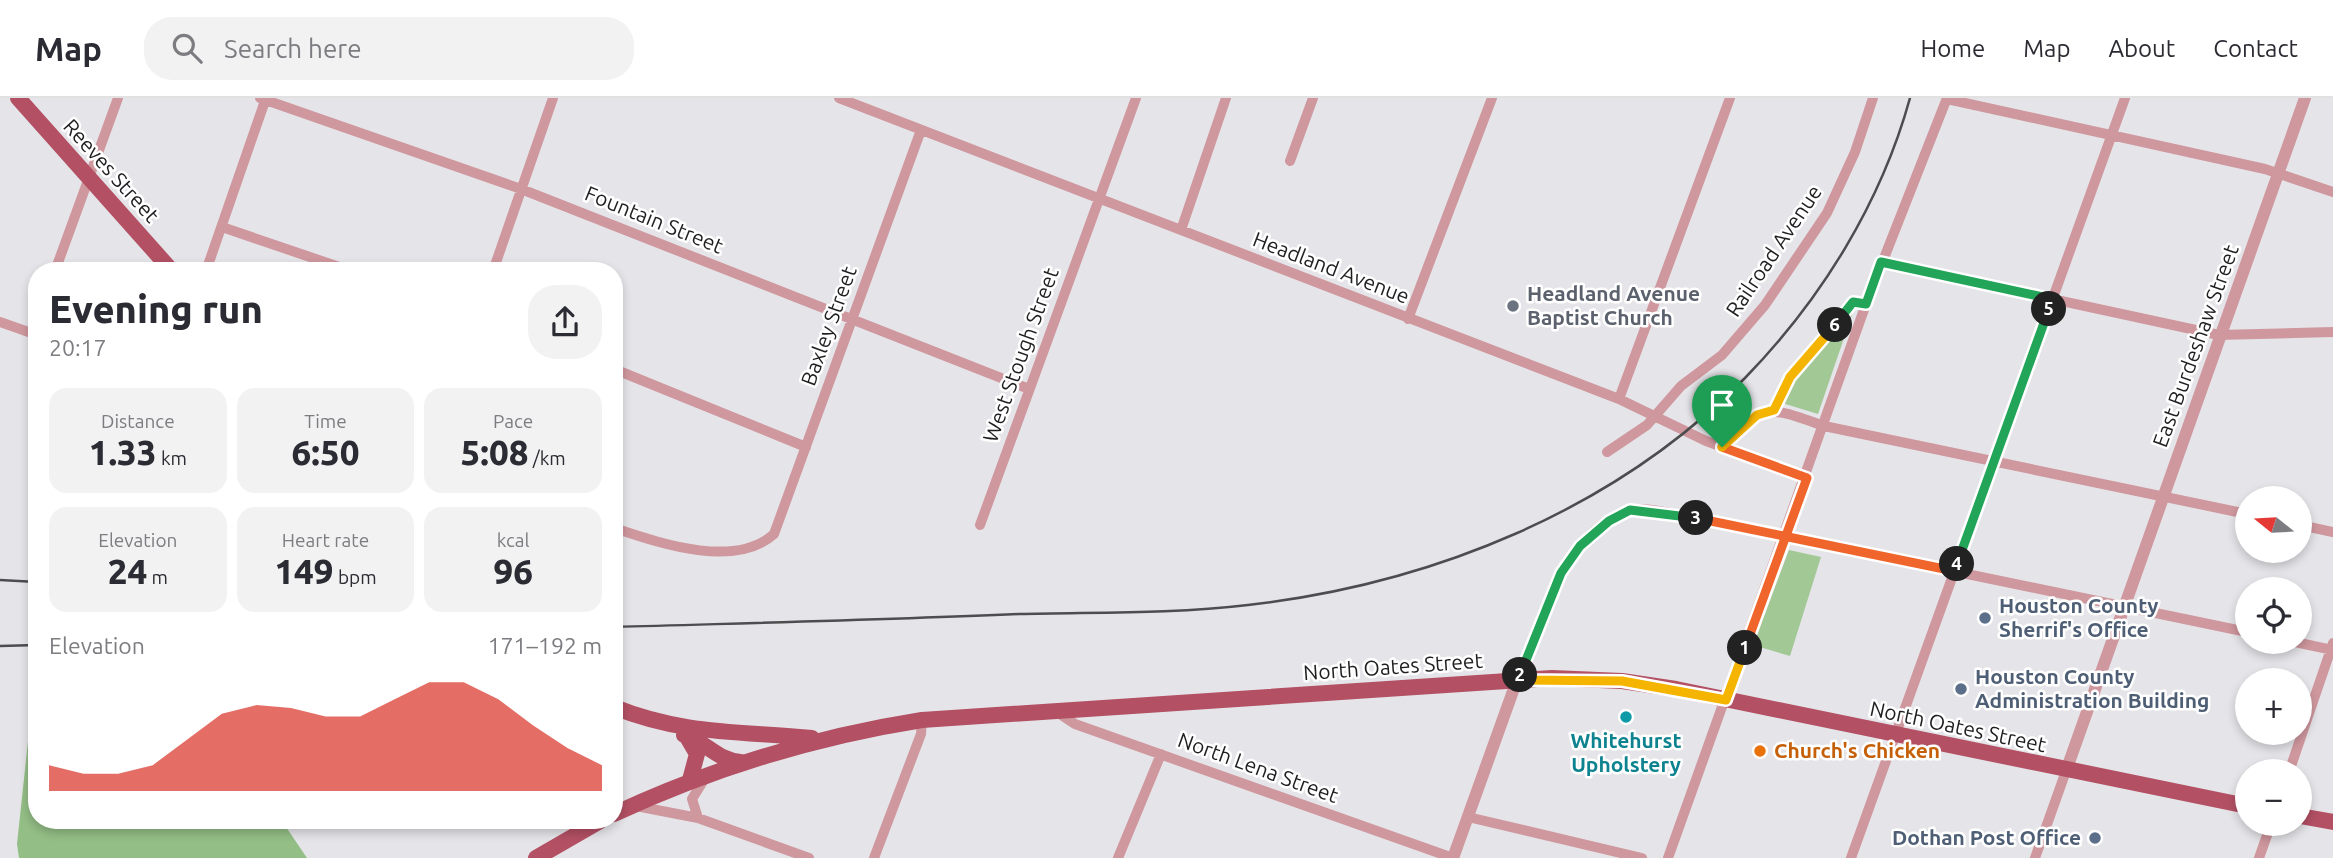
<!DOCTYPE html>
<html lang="en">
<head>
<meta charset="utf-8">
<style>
  :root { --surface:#fff; --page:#f2f2f3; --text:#2b2b33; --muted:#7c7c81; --line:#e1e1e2; --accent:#d93025 }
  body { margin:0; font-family:Ubuntu,sans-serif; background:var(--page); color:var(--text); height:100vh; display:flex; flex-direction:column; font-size:26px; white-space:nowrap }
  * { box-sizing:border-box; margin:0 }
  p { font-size:23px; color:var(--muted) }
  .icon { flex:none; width:38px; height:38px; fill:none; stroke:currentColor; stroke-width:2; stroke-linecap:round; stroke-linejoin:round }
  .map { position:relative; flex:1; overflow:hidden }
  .side { position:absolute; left:28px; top:164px; width:595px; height:567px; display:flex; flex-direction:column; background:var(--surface); border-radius:28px; box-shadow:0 4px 10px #0003 }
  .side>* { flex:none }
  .needle { width:46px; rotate:288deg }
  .tools { position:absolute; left:2235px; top:388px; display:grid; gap:14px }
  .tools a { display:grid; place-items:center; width:77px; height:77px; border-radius:50%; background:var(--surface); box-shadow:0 4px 10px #0003; font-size:35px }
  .pin { position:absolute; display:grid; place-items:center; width:60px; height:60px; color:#fff; margin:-72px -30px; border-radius:50% 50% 50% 0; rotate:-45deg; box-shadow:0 0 7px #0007 }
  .pin .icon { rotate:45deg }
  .km { position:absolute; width:35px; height:35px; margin:-18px; border-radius:50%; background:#222; color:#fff; font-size:19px; line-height:35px; text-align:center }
  .round { display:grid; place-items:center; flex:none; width:74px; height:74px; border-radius:28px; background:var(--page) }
  .summary { display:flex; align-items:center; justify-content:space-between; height:119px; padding:0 21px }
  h1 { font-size:38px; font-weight:800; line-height:52px }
  .stats { display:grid; grid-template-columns:repeat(3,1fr); gap:10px; height:119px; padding:7px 21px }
  .stats div { display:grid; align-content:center; border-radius:18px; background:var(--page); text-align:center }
  .stats b { font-size:35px; font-weight:800 }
  .stats small { font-size:19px; font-weight:400 }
  .stats p { font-size:19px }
  .chart { height:196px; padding:14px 21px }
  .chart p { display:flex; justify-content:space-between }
  .chart svg { width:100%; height:126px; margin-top:7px; fill:var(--accent); opacity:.7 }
  header { display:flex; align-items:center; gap:42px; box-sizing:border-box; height:98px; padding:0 35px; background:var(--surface); border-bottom:2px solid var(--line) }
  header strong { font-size:33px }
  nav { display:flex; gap:38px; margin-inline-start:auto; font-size:24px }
  .search { width:490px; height:63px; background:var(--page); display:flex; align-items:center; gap:18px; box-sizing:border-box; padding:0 24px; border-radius:28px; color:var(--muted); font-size:26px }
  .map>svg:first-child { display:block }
</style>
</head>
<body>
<header>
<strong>Map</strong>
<div class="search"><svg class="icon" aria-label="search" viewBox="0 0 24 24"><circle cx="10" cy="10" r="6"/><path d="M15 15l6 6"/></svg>Search here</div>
<nav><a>Home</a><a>Map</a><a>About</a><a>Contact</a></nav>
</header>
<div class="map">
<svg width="2333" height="760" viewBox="0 0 2333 760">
  <rect width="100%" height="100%" fill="#e5e5e9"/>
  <!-- green -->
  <path fill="#a2c896" d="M1854 211 1818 316 1782 305 1794 281Z
    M1789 452 1821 459 1790 558 1753 547Z"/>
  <!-- forest -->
  <path fill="#93be85" d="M37 559V723H282L307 760H19L17 746Z"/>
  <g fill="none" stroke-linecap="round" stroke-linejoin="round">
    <!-- minor -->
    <path stroke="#cf979e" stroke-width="10" d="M260 0 521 91 1029 291
      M839 0 1619 301 1706 343 1807 380
      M1947 1 2265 71 2333 94
      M1290 63 1313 0
      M222 129 351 173
      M1181 132 1226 0
      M1881 164 2219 237 2333 234
      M55 173 118 0
      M206 173 266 0
      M493 173 553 0
      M1408 221 1492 0
      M0 224 37 237
      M614 271 806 349
      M1619 301 1730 0
      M1774 312 1790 279 1853 204 1866 206
      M1722 349C1768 306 1765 307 1824 328L2247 416
      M1607 354 1647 327 1681 288 1722 257 1765 207 1827 115 1855 54 1873 0
      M980 427 1136 0
      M2300 427 2333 434
      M614 430C657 444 734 472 774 436L921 32
      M2295 544 2333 552
      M1517 582C1543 527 1562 433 1629 413 1643 408 1667 415 1682 417L2247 534
      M1057 614 1075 626 1453 760
      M2289 674 2333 545
      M636 708 698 720 809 760
      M1468 719 1642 760
      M698 720 692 701 705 680
      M874 760 921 636 922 622
      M1118 760 1161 656
      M1668 760 1866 206 1947 0
      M1851 760 2125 0
      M2035 760 2066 673
      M2259 760 2271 726"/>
    <!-- tertiary -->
    <path stroke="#cf979e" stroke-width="12" d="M2066 673 2305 0
      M1453 760 1517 582"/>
    <!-- primary -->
    <path stroke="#b35064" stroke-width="16" d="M18 0 172 173
      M614 609C683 637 741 633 812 640
      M684 637C705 643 718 663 741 664
      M687 639 697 656 690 682
      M614 716C713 670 814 639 922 622L1552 580 1622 583 1676 591 2247 708
      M2300 718 2333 724
      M536 760 600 723"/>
    <!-- rail -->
    <path stroke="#4d4d4f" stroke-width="2.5" d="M0 482 37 484
      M614 529C749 525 884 522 1019 516 1095 514 1172 516 1248 507 1431 486 1614 413 1745 280 1821 202 1881 105 1910 0
      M0 548 37 547"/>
  </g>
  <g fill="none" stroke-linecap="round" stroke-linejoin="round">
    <!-- split-1 casing -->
    <g stroke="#fff" stroke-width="14">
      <path id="split-1" d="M1722 349 1807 380 1745 550"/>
    </g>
    <!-- split-2 casing -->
    <g stroke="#fff" stroke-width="14">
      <path id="split-2" d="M1520 577 1517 582 1622 583 1726 602 1745 550"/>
    </g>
    <!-- split-3 casing -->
    <g stroke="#fff" stroke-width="14">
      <path id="split-3" d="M1520 577 1561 475 1580 448 1609 423 1630 412 1696 420"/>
    </g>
    <!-- split-4 casing -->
    <g stroke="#fff" stroke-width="14">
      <path id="split-4" d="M1696 420 1954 473 1957 466"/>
    </g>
    <!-- split-5 casing -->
    <g stroke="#fff" stroke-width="14">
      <path id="split-5" d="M1957 466 2049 211"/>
    </g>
    <!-- split-6 casing -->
    <g stroke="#fff" stroke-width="14">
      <path id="split-6" d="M1835 227 1853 204 1866 206 1881 164 2052 201 2049 211"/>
    </g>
    <!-- split-7 casing -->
    <g stroke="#fff" stroke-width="14">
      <path id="split-7" d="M1722 349 1757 317 1774 312 1790 279 1835 227"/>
    </g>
    <!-- split-1 -->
    <use href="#split-1" stroke="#f0652b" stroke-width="9"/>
    <!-- split-2 -->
    <use href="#split-2" stroke="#f5b400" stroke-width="9"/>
    <!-- split-3 -->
    <use href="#split-3" stroke="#22a559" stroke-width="9"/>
    <!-- split-4 -->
    <use href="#split-4" stroke="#f0652b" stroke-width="9"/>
    <!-- split-5 -->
    <use href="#split-5" stroke="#22a559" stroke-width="9"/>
    <!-- split-6 -->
    <use href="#split-6" stroke="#22a559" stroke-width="9"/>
    <!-- split-7 -->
    <use href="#split-7" stroke="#f5b400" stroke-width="9"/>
  </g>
  <!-- markers -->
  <circle fill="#6b7280" stroke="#fff" stroke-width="2.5" cx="1513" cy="208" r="7"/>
  <g fill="#5c6f8a" stroke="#fff" stroke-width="2.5">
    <circle cx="1985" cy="520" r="7"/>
    <circle cx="1961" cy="591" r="7"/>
    <circle cx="2095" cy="740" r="7"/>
  </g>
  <circle fill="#0f9aa8" stroke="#fff" stroke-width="2.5" cx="1626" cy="619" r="7"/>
  <circle fill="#e8710a" stroke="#fff" stroke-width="2.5" cx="1760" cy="653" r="7"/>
  <g text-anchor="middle" stroke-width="5" stroke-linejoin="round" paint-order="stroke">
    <!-- street labels -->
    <g font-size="21" fill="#1f1f21" stroke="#fff">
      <text transform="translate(111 73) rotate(48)" y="7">Reeves Street</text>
      <text transform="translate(654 122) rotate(22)" y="7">Fountain Street</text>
      <text transform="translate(1774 153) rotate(-56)" y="7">Railroad Avenue</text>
      <text transform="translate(1331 170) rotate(21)" y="7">Headland Avenue</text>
      <text transform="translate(829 228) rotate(-70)" y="7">Baxley Street</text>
      <text transform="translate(2196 248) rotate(-70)" y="7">East Burdeshaw Street</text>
      <text transform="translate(1021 257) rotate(-70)" y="7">West Stough Street</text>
      <text transform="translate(1393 569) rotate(-4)" y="7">North Oates Street</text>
      <text transform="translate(1958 629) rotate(12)" y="7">North Oates Street</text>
      <text transform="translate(1258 670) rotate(20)" y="7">North Lena Street</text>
    </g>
    <!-- worship labels -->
    <g font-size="21" font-weight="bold" fill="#5b616d" stroke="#fff" text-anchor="start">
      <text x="1527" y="203">Headland Avenue<tspan x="1527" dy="24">Baptist Church</tspan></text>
    </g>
    <!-- service labels -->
    <g font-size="21" font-weight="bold" fill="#4e5e75" stroke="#fff" text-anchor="start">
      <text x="1999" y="515">Houston County<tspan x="1999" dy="24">Sherrif's Office</tspan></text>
      <text x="1975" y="586">Houston County<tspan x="1975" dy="24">Administration Building</tspan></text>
      <text x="2081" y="747" text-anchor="end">Dothan Post Office</text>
    </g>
    <!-- culture labels -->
    <g font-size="21" font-weight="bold" fill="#0d838f" stroke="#fff">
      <text x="1626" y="650">Whitehurst<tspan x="1626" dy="24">Upholstery</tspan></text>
    </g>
    <!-- food labels -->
    <g font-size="21" font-weight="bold" fill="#c56008" stroke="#fff" text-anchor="start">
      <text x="1774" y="660">Church's Chicken</text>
    </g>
  </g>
</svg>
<div class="tools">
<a><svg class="needle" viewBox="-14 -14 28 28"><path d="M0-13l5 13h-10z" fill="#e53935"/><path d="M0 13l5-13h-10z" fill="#7c7c81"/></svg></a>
<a><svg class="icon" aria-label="locate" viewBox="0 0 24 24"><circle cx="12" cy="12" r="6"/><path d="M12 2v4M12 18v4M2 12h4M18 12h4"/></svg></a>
<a>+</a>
<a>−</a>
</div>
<div class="pin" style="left:1722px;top:349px;background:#1e9e55"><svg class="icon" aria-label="arrive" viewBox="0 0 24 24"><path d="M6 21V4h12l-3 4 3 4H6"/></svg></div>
<b class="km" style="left:1745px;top:550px">1</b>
<b class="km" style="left:1520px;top:577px">2</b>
<b class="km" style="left:1696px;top:420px">3</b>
<b class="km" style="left:1957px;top:466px">4</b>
<b class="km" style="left:2049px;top:211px">5</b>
<b class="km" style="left:1835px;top:227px">6</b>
<section class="side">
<div class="summary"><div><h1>Evening run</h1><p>20:17</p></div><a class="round"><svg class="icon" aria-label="share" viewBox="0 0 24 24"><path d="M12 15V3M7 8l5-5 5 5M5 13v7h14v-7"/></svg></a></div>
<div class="stats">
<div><p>Distance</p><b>1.33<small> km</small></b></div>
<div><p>Time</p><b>6:50</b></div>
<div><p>Pace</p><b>5:08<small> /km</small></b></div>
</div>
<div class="stats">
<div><p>Elevation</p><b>24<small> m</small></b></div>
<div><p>Heart rate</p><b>149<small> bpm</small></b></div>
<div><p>kcal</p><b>96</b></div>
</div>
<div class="chart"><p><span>Elevation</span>171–192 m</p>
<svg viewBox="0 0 160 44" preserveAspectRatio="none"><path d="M0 44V35L10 38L20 38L30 35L40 26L50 17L60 14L70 15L80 18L90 18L100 12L110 6L120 6L130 12L140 21L150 29L160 35V44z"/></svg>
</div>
</section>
</div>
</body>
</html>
